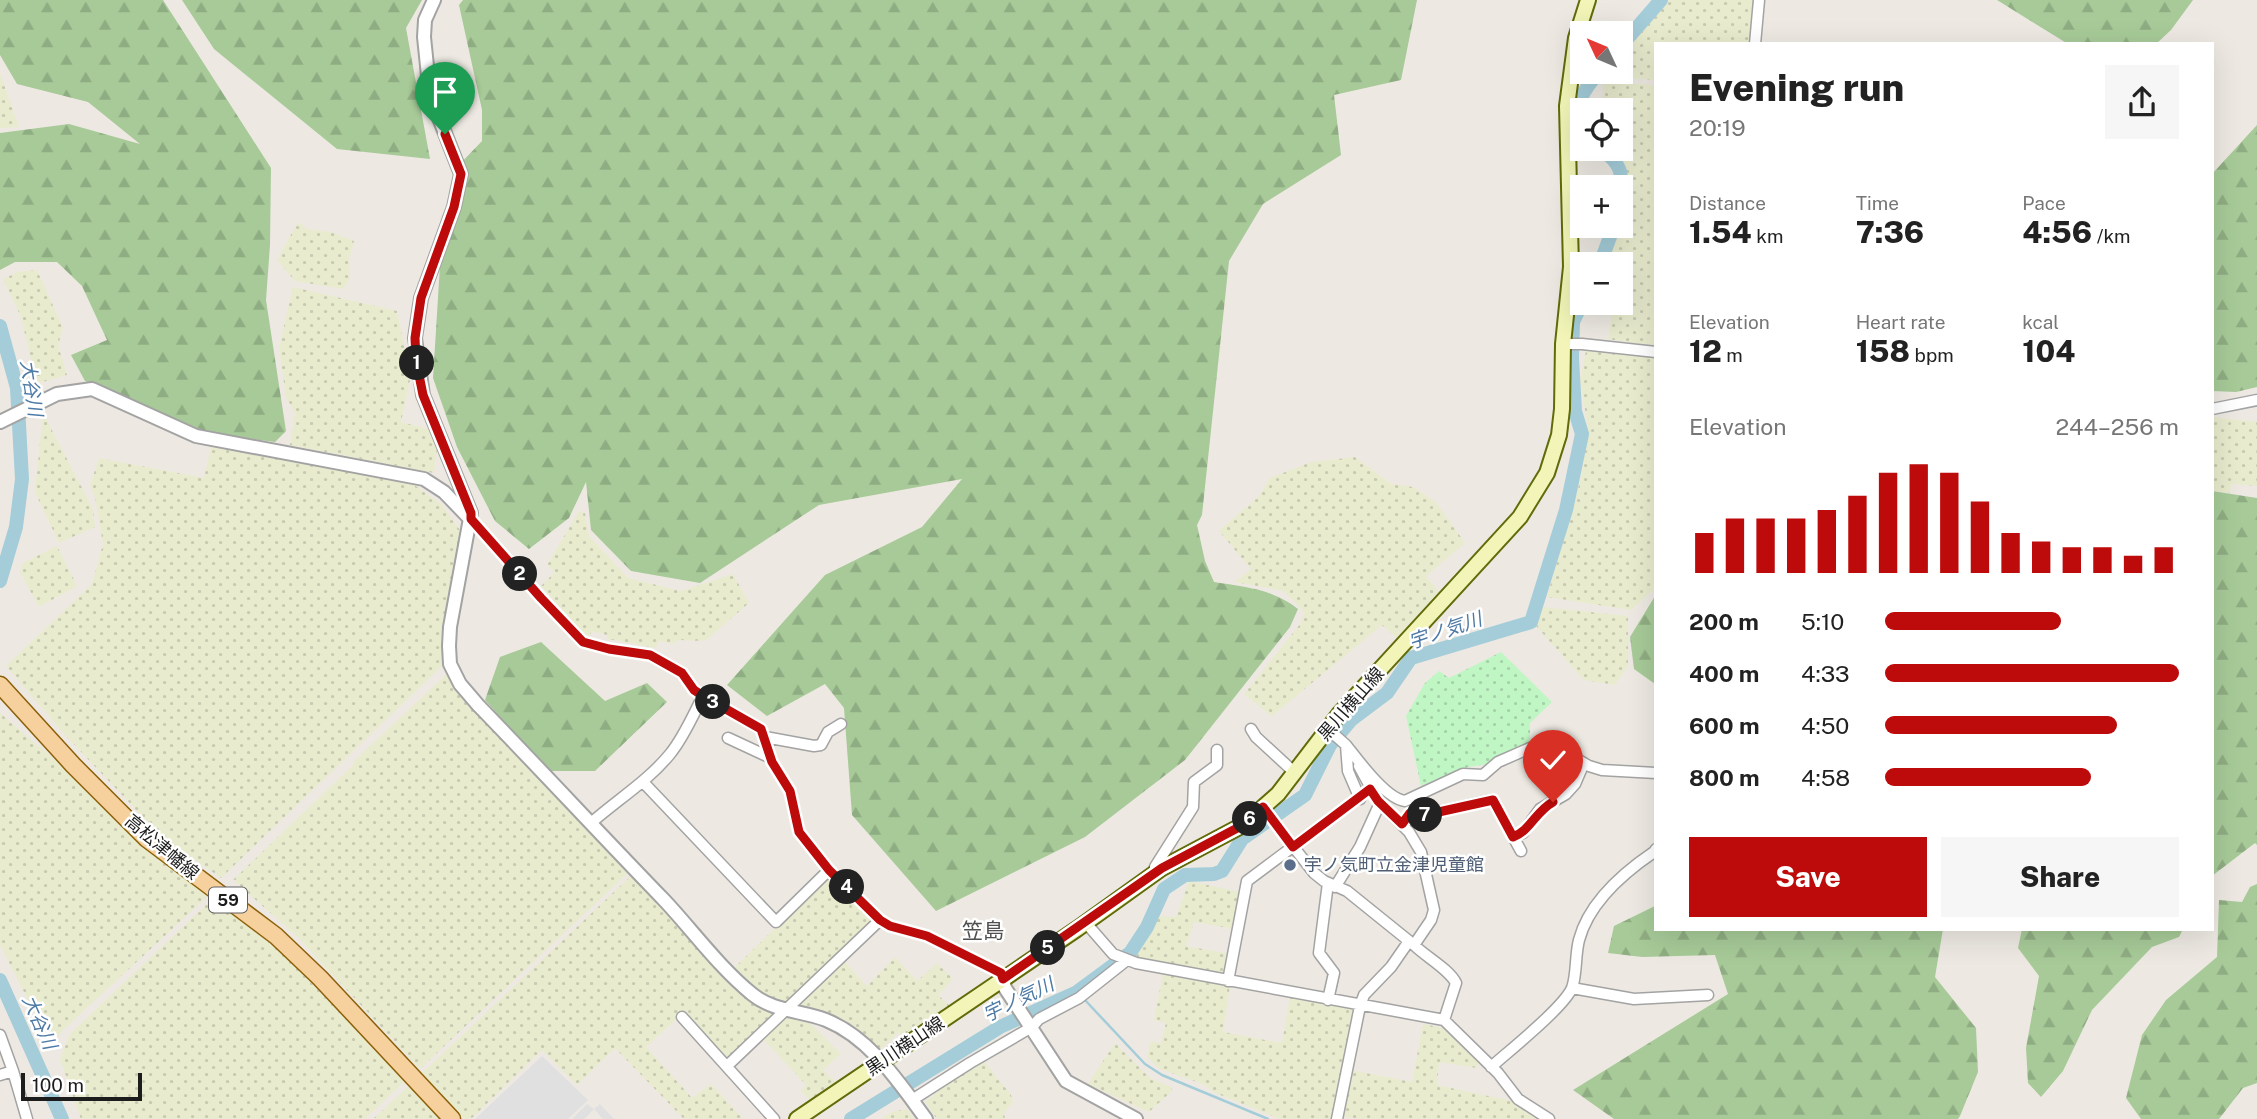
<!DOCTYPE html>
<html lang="en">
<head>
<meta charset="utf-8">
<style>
  :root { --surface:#fff; --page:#f6f6f6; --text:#222; --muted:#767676; --accent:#bd0a0a }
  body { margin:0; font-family:"Public Sans","Noto Sans JP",sans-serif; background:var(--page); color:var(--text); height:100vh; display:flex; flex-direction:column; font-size:26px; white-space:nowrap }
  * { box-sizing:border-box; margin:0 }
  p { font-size:23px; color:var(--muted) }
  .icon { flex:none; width:38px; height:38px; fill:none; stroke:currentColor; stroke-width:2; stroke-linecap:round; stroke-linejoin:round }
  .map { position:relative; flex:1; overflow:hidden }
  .sheet { position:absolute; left:1654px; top:42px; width:560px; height:889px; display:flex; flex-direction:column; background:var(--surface); border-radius:0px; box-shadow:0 7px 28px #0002 }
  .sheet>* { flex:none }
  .needle { width:46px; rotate:314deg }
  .controls { position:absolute; left:1570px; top:21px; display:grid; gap:14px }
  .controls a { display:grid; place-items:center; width:63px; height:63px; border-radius:0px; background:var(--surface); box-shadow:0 7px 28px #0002; font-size:35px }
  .scale { position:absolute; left:21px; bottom:18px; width:121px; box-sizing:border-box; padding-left:7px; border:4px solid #1c1c1c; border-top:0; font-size:19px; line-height:24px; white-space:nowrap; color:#1c1c1c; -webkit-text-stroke:5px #fff; paint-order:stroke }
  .pin { position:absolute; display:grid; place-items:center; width:60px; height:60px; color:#fff; margin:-72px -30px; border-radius:50% 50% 50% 0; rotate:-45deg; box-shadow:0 0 7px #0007 }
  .pin .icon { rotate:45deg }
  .km { position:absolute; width:35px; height:35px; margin:-18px; border-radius:50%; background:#222; color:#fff; font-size:19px; line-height:35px; text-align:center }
  .round { display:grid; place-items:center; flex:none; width:74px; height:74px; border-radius:0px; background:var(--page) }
  .headline { display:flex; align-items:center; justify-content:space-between; height:119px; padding:0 35px }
  h1 { font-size:38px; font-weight:800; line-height:52px }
  .stats { display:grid; grid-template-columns:repeat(3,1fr); gap:10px; height:119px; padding:7px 35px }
  .stats div { display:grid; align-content:center }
  .stats b { font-size:30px; font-weight:800 }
  .stats small { font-size:19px; font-weight:400 }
  .stats p { font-size:19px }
  .chart { height:196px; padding:14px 35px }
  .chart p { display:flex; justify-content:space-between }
  .chart svg { width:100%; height:126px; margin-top:7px; stroke:var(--accent); stroke-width:6 }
  .cta { display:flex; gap:14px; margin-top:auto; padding:14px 35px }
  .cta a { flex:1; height:80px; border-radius:0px; background:var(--accent); color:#fff; font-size:28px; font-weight:800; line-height:80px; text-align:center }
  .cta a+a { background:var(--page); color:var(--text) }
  ul { padding:0 35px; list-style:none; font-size:23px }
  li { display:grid; grid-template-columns:112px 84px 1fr; align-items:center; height:52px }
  li i { height:18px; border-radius:9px; background:var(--accent) }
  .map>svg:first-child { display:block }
</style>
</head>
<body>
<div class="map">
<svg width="2257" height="1119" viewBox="0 0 2257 1119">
  <defs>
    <pattern id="farmland-dots" width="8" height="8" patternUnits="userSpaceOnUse" patternTransform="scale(1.75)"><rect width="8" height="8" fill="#e9ebce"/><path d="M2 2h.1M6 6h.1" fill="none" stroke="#c7c9b0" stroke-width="1.8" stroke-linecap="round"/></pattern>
    <pattern id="forest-firs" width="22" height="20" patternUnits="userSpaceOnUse" patternTransform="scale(1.75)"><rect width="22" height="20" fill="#a7ca98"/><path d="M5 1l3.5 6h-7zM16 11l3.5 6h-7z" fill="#8fad82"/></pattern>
    <pattern id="park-dots" width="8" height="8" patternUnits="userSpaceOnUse" patternTransform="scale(1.75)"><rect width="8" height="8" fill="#c0f6c4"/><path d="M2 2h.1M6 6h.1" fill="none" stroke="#a4d2a8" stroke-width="1.8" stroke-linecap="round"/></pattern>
  </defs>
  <rect width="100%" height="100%" fill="#ede9e2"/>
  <!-- farmland -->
  <path fill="url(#farmland-dots)" d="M1667 0H1755L1752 44H1656L1655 80 1601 76 1605 72H1620L1621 54Z
    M0 73 19 127 0 128Z
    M1604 82 1655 85V346L1608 339 1614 303H1620V264H1608L1626 213 1628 175 1621 152 1616 149H1620V110H1602Z
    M298 222 307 229 331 232 354 241 349 260 350 279 343 289 295 281 277 260Z
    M37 270 63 328 58 345 67 375 39 383 33 368 21 317 3 279 18 272Z
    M293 287 397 311 405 351 402 368 410 380 401 422 428 429 437 450 434 473 290 445 295 413 286 397 279 348Z
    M1586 351 1655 358 1656 564 1653 590 1631 610 1547 597 1581 478 1588 428 1580 380Z
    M43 413 93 509 95 527 59 543 35 492Z
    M2212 417 2257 422V486L2232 484 2229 493 2212 491Z
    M211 447 409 481 442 505 462 533 442 645 443 665 221 878 161 836 64 734 6 666 92 584 103 544 95 497 90 485 99 458 204 478Z
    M1355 457 1391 484 1413 487 1436 502 1465 543 1426 576 1439 592 1397 638 1382 625 1272 716 1244 694 1301 623 1304 612 1284 591 1235 582 1251 569 1219 531 1259 496 1270 478 1311 462Z
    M579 511 585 513 589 536 628 578 681 591 733 574 749 603 705 641 679 640 673 644 659 641 656 648 608 639 607 635 591 631 590 636 585 634 541 586 555 572 547 565Z
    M57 546 77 586 39 607 20 572 23 563Z
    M1542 607 1628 616V666L1615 685 1584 680 1536 626Z
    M448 673 459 691 630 871 420 1069 298 937 233 880 351 767 356 759Z
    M0 713 69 772 139 844 208 896 64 1029 51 1045 0 945Z
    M633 874 778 1013 727 1062 683 1013 646 1047 692 1098 711 1084 743 1119H684L615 1048 577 1085 542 1050 471 1119H464L421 1074Z
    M829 876 875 920 786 1006 755 990 734 968Z
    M1189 881 1240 892 1234 929 1194 922 1186 946 1230 954 1226 976 1133 958 1148 936 1157 916 1176 917Z
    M213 898 274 943 405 1081 365 1119H81L60 1059 70 1034Z
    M895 957 917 981 937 963 953 979 938 995 952 1008 906 1039 899 1032 880 1050 861 1034 841 1022 799 1005 844 961 867 986Z
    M1163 973 1230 985 1223 1032 1282 1043 1290 997 1351 1009 1353 1011 1332 1119H1280L1213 1092 1203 1084 1160 1069 1147 1057 1151 1041 1161 1043 1166 1023 1154 1020Z
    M785 1017 811 1024 841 1054 823 1070 839 1085 812 1103 801 1091 806 1085 764 1040Z
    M1423 1024 1447 1029 1479 1062 1477 1068 1439 1062 1437 1085 1516 1102 1539 1119H1358L1341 1116 1350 1070 1412 1082Z
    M1115 1043 1150 1078 1171 1087 1172 1091 1149 1112 1088 1084Z
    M983 1060 1011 1095 1013 1102 1004 1113 1005 1119H937L925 1102 951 1080Z
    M409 1086 440 1119H373Z
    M907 1109 914 1119H881L892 1112Z"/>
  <!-- forest -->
  <path fill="url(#forest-firs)" d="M0 0H163L271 168 270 245 266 300 286 431 275 442 209 433 85 381 71 355 107 340 82 286 57 262H15L0 270V133L69 124 140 144 88 102 17 84 0 55Z
    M182 0H422L406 28 430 159 337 149 214 49Z
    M463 0H1417L1401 80 1334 95 1341 155 1263 204 1229 261 1202 515 1197 525 1205 561 1214 582C1245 587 1273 589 1298 609L1290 627 1185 760 1085 837 936 911 852 815 844 708 825 684 767 716 727 685 825 575 922 527 962 479 819 505 700 583 631 571 591 530 586 482 569 518 529 549 495 521 457 447 433 378 441 250 450 193 457 167 482 141V110L459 5Z
    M1997 0H2193L2171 30 2156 44H2068Z
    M2257 125V387L2236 392 2212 391V174Z
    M2212 491 2257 498V845L2255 843 2212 876Z
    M1655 596V684L1634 669 1630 637Z
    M541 642 605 701 647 683 667 702 595 771H548L485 700 500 657Z
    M2257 884V1083L2243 1088 2219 1119H2141L2126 1098 2142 1035 2166 1000 2217 957 2219 900 2242 902 2250 887Z
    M1655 906 1656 929H1943L1935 977 1976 1028 1978 1072 1960 1116 1958 1119H1614L1573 1090 1728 994 1715 955 1642 957 1608 953 1614 926Z
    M2022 929H2183L2179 937 2152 947 2092 1010 2063 1071 2041 1097 2028 1083 2026 1048 2039 976 2018 948Z"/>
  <!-- park -->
  <path fill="url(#park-dots)" d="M1501 652 1552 702 1530 723V748L1489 764 1468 767 1421 786 1406 716 1425 683 1439 671 1449 678Z"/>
  <!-- parking -->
  <path fill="#e0e0e0" d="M542 1056 588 1100 568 1119H475Z
    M587 1104 594 1109 600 1104 614 1119H603L594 1109 584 1119H572Z"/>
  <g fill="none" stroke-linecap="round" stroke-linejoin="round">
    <!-- stream -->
    <path stroke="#a4cdd9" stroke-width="2.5" d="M1084 999 1145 1064 1162 1075 1268 1119"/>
    <!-- river -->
    <path stroke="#a4cdd9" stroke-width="14" d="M1620 47 1661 0
      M1582 128C1570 108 1586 87 1599 72
      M1601 149C1622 164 1623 173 1620 199
      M1600 264 1614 226
      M0 326 17 388 22 479 16 527 0 581
      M0 980 62 1119
      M851 1119 1000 1027 1077 992 1130 953 1147 927 1164 889 1185 875 1214 874 1222 871 1242 839 1305 795 1330 745 1351 720 1387 693 1411 658 1531 622 1566 510 1582 434 1575 411 1572 358 1573 322 1582 303"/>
    <!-- minor casing -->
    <g stroke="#a3a3a3" stroke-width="13">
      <path id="minor" d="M1755 44 1759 0
        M1563 344H1582L1656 352
        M2212 409 2257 400
        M471 519 541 598 583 642 609 649 650 655 682 673 694 690 703 696 761 729 772 762 790 791 799 832 829 870 880 920 890 926 927 936 1001 973 1003 979
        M1251 729 1256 737 1294 772
        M1328 729 1346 745 1348 771 1360 799
        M765 737 814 746 821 745 828 732 841 724
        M728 738 771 758
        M1346 745C1358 760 1386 799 1405 801L1463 774 1483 775 1498 762 1530 748 1547 745 1558 748 1589 766 1602 770 1656 773
        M1359 766 1378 801 1409 832 1421 852 1434 910 1431 920 1414 945C1426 957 1449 969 1456 983L1444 1020
        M643 782 776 922 829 870
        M1263 808 1314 873 1324 881 1347 891 1409 941 1391 967 1364 995 1360 1006 1337 1119
        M1411 813C1432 816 1469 804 1493 800L1521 851
        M591 823C617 800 648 781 670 754 684 737 693 715 703 696
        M1513 837 1523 833 1540 809 1566 794 1575 784 1584 763
        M1157 872 1155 867 1193 807 1194 782 1217 765V750
        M1335 887 1360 847 1380 803
        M1086 923 1113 954 1136 963 1444 1020 1498 1073 1518 1099 1549 1119
        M1228 981 1247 881 1370 789
        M1572 988 1634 999 1708 995
        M1328 1000 1334 973 1319 953 1328 883
        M682 1017 774 1119
        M0 1035 13 1071 0 1075
        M727 1066 880 920
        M1491 1067C1510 1050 1563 1008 1572 988 1577 974 1575 955 1579 940 1589 902 1623 873 1654 852L1656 849
        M13 1071 27 1119
        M912 1100 970 1063 1032 1027 1039 1019 1079 998 1127 960"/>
    </g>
    <!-- tertiary casing -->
    <g stroke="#a3a3a3" stroke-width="16">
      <path id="tertiary" d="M434 0 425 20 424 37 430 95 461 174 454 207 421 298 415 338 423 395 471 513 450 627 449 646 450 664 460 684 478 705C541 770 602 836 665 901 693 931 719 967 752 994 774 1012 800 1010 826 1020 870 1038 898 1081 926 1119
        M0 422 57 394 92 389 196 436 424 479 444 492 470 519
        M1003 979 1005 988 1066 1081 1136 1119"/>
    </g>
    <!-- secondary casing -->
    <g stroke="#616b0a" stroke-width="18">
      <path id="secondary" d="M797 1119 1077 929 1162 868 1243 825 1278 794 1340 713 1520 517 1547 473 1559 435 1562 409 1563 344 1571 267 1567 106 1576 38 1588 0"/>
    </g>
    <!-- primary casing -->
    <g stroke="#8c6008" stroke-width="19">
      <path id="primary" d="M0 685 73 765 147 839 276 936 320 978 452 1119"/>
    </g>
    <!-- minor -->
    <use href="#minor" stroke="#fff" stroke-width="10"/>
    <!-- tertiary -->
    <use href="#tertiary" stroke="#fff" stroke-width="12"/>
    <!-- secondary -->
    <use href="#secondary" stroke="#f2f5b7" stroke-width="14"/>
    <!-- primary -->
    <use href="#primary" stroke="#f6d09d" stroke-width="16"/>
  </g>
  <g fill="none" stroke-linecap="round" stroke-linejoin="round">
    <!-- route casing -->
    <g stroke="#fff" stroke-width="14">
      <path id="route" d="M445 134 461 174 454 207 421 298 415 338 416 360 423 395 471 513V519L541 598 583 642 609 649 650 655 682 673 694 690 703 696 761 729 772 762 790 791 799 832 829 870 880 920 890 926 927 936 1001 973 1003 979 1162 868 1243 825 1263 807 1293 847 1370 789 1378 801 1402 824 1410 813 1425 815 1493 800 1513 837C1531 830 1535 812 1553 802"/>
    </g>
    <!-- route -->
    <use href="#route" stroke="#bd0a0a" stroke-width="9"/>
  </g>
  <!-- markers -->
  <circle fill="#5c6f8a" stroke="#fff" stroke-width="2.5" cx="1290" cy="865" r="7"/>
  <g text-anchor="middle" stroke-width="5" stroke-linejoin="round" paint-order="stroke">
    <!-- shield labels -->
    <rect fill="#fff" stroke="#606060" stroke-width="2" x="209" y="887.5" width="38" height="25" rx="5"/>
    <g font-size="16" font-weight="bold" fill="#1c1c1c">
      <text x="228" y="906">59</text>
    </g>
    <!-- street labels -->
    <g font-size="18" fill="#1c1c1c" stroke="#fff">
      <text transform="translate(1351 704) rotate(-49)" y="6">黒川横山線</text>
      <text transform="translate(162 847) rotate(40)" y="6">高松津幡線</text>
      <text transform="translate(905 1046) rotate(-34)" y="6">黒川横山線</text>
    </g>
    <!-- service labels -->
    <g font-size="18" fill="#4e5e75" stroke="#fff" text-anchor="start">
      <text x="1304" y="871">宇ノ気町立金津児童館</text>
    </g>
    <!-- water labels -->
    <g font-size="19" font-style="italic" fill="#4e7aa6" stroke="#fff">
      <text transform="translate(32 388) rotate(81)" y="7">大谷川</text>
      <text transform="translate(1445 630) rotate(-19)" y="7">宇ノ気川</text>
      <text transform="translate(1018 999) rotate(-26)" y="7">宇ノ気川</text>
      <text transform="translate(40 1022) rotate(66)" y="7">大谷川</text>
    </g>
    <!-- quarter labels -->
    <g font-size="21" fill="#4f4f4f" stroke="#fff">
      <text x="983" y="938">笠島</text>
    </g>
  </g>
</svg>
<div class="controls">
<a><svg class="needle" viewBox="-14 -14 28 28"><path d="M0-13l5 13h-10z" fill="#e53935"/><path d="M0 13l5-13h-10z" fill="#767676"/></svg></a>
<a><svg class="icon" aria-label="locate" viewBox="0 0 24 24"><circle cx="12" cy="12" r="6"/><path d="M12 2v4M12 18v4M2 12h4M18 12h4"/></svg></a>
<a>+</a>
<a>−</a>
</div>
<div class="scale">100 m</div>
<div class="pin" style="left:445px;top:134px;background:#1e9e55"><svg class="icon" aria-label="arrive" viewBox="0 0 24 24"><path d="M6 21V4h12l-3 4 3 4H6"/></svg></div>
<div class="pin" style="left:1553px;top:802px;background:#d93025"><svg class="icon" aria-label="check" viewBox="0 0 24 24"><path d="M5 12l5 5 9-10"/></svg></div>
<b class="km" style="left:417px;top:363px">1</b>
<b class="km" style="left:520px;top:574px">2</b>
<b class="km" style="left:713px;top:702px">3</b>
<b class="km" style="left:847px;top:887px">4</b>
<b class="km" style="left:1048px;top:948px">5</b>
<b class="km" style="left:1250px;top:819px">6</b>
<b class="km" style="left:1425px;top:815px">7</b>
<section class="sheet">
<div class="headline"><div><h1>Evening run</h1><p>20:19</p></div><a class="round"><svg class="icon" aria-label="share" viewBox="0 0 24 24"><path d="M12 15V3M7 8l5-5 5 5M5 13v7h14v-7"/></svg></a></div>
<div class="stats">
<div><p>Distance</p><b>1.54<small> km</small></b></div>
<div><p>Time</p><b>7:36</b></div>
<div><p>Pace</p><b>4:56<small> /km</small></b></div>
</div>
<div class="stats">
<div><p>Elevation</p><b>12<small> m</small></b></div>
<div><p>Heart rate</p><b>158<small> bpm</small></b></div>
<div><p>kcal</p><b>104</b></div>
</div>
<div class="chart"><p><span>Elevation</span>244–256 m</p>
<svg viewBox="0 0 160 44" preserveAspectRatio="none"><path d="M5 44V30M15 44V25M25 44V25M35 44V25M45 44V22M55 44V17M65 44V9M75 44V6M85 44V9M95 44V19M105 44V30M115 44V33M125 44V35M135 44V35M145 44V38M155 44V35"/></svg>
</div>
<ul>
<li><b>200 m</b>5:10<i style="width:60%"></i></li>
<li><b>400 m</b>4:33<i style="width:100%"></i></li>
<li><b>600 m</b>4:50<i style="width:79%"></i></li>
<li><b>800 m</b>4:58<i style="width:70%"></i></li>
</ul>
<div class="cta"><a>Save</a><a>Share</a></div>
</section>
</div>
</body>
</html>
